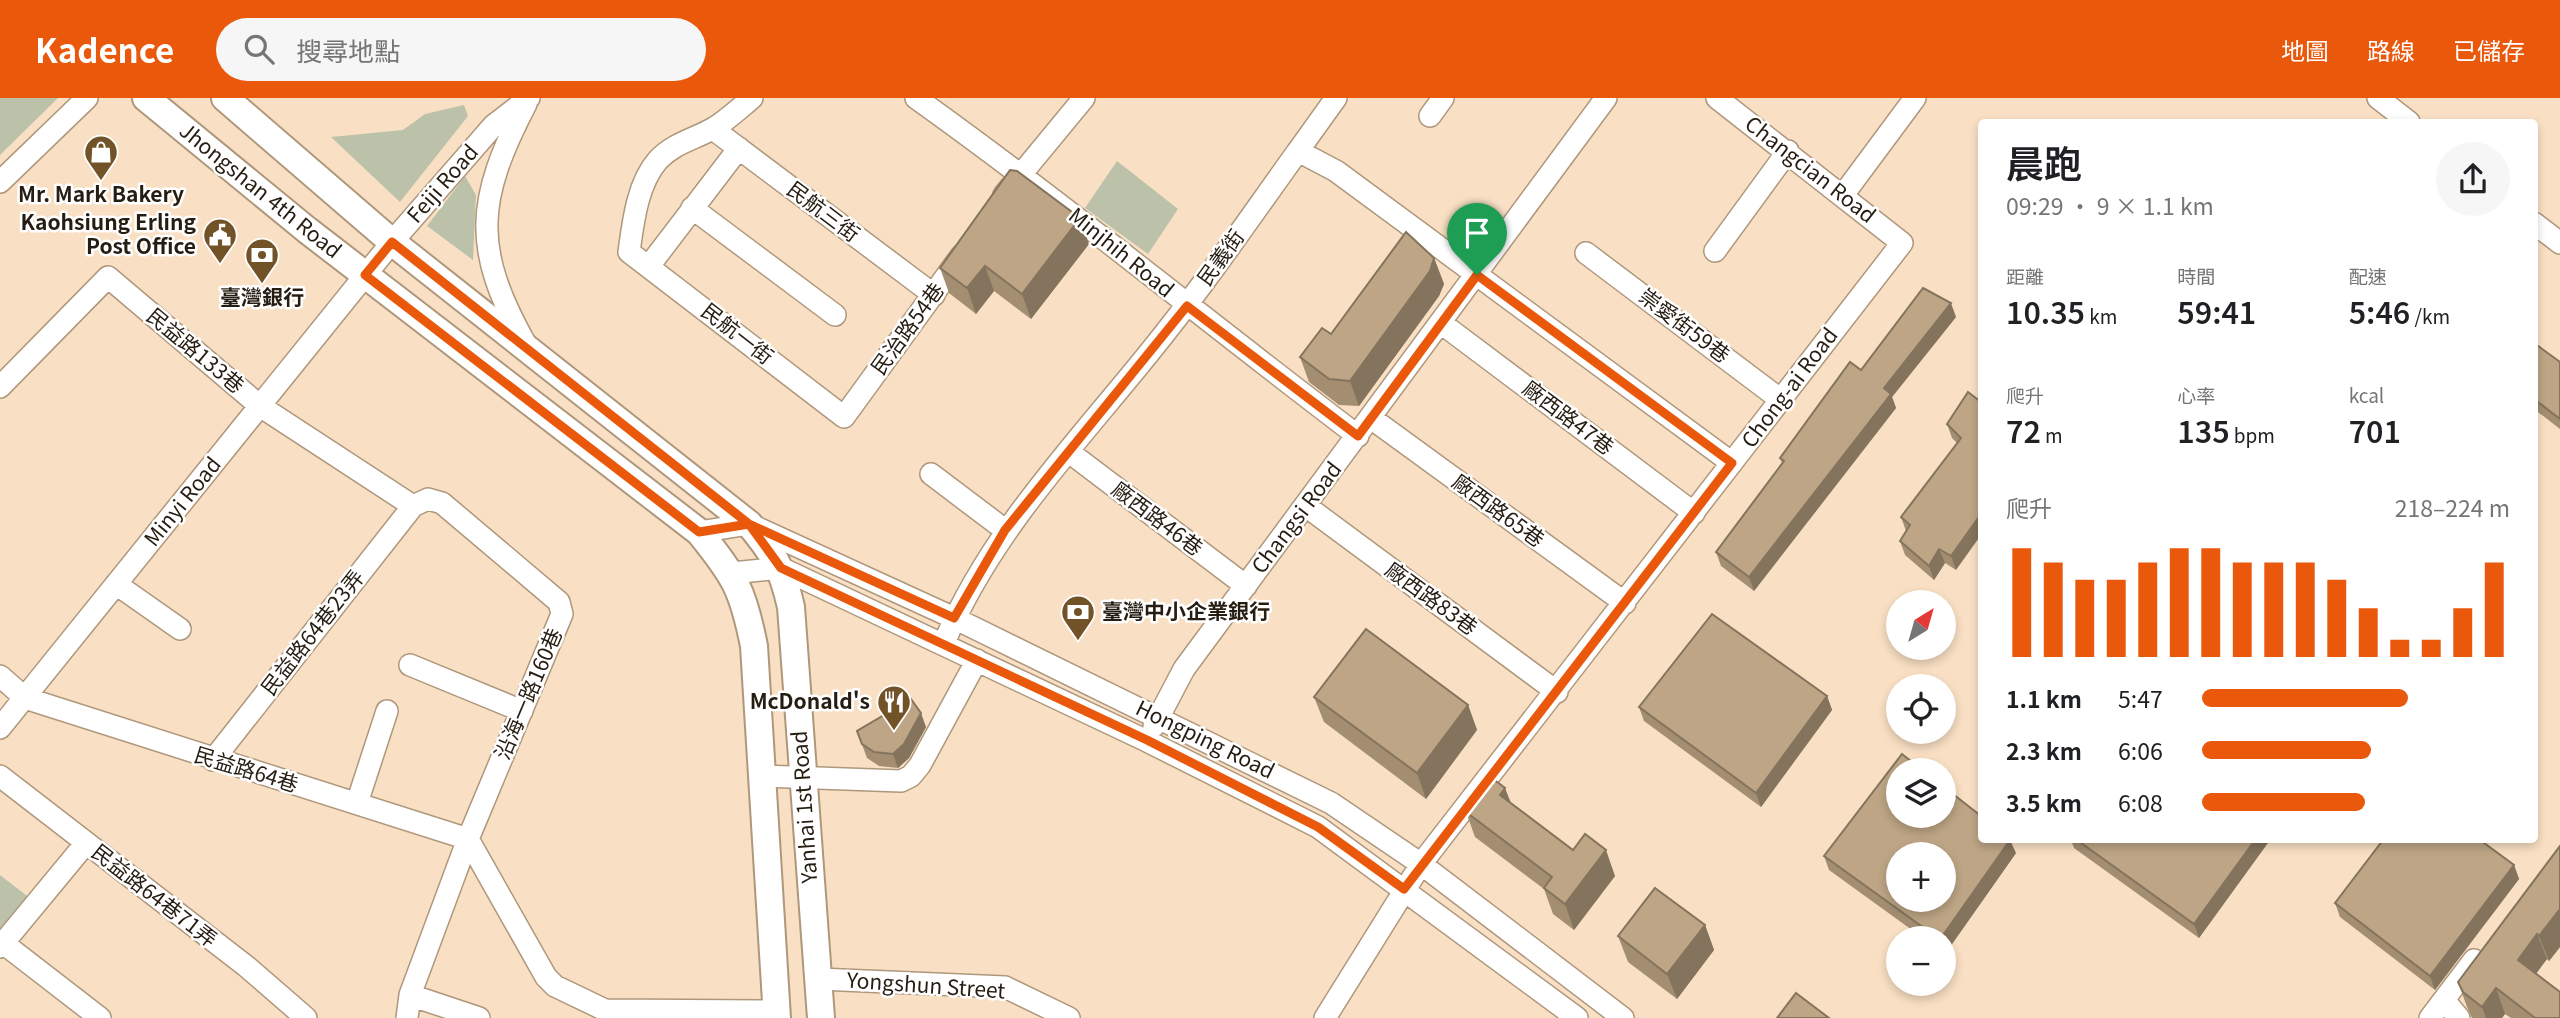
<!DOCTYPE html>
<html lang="zh-TW">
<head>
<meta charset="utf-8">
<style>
  :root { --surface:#fff; --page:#f6f6f6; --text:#202124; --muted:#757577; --accent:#ea580c }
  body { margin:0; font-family:Georgia,"Noto Sans TC",serif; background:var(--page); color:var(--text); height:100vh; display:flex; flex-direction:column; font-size:26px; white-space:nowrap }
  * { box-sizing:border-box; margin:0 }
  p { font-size:23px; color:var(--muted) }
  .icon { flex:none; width:38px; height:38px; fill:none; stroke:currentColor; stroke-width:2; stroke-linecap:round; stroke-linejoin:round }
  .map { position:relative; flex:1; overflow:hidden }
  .drawer { position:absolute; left:1978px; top:21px; width:560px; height:724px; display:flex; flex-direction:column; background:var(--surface); border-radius:7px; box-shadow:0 4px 10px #0003 }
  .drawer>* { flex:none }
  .needle { width:46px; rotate:37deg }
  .tools { position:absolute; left:1886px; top:492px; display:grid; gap:14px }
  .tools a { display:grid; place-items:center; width:70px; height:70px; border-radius:50%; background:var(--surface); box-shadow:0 4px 10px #0003; font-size:35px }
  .pin { position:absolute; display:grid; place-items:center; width:60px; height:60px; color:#fff; margin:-72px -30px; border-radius:50% 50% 50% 0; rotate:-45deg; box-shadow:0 0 7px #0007 }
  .pin .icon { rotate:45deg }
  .round { display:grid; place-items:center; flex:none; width:74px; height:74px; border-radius:37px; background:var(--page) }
  .headline { display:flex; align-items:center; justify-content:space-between; height:119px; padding:0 28px }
  h1 { font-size:38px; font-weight:600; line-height:52px }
  .metrics { display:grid; grid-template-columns:repeat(3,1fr); gap:10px; height:119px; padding:7px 28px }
  .metrics div { display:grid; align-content:center }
  .metrics b { font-size:30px; font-weight:600 }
  .metrics small { font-size:19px; font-weight:400 }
  .metrics p { font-size:19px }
  .chart { height:196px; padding:14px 28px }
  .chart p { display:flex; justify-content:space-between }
  .chart svg { width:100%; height:126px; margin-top:7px; stroke:var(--accent); stroke-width:6 }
  ul { padding:0 28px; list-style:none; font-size:23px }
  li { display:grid; grid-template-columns:112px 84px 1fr; align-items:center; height:52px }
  li i { height:18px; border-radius:9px; background:var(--accent) }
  header { display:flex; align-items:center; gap:42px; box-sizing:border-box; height:98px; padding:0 35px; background:var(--accent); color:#fff }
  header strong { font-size:33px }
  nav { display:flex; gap:38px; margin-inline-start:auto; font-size:24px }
  .search { width:490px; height:63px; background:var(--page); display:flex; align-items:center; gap:18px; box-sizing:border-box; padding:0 24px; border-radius:38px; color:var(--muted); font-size:26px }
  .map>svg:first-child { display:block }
</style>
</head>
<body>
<header>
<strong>Kadence</strong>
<div class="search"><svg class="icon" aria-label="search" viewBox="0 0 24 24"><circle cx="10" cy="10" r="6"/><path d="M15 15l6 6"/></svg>搜尋地點</div>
<nav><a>地圖</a><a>路線</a><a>已儲存</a></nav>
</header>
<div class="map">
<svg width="2560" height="920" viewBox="0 0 2560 920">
  <rect width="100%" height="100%" fill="#f9e0c4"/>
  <!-- green -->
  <path fill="#bcc2aa" d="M0 0H58L0 57Z
    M464 7 468 18 400 104 331 39 403 32 425 16Z
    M1117 63 1178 111 1148 156 1085 110Z
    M465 78 476 97 473 162 427 128Z
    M0 777 31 801 0 839Z"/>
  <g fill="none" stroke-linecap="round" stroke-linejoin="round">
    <!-- minor casing -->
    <g stroke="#af977c" stroke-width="24">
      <path id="minor" d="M752 0C740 10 727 22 714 30 695 41 674 45 658 62 637 86 633 125 629 154L844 319 961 158
        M916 0C1067 108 1210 226 1358 338
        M2378 0 2409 24
        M1430 18 1443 0
        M713 31 934 197
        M1298 53 1336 0
        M0 84 87 0
        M1004 97 1084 0
        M1843 97 1915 0
        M692 110 835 217
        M2534 125 2560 145
        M1715 153 1788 53
        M1586 155 1781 302
        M649 168 739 50
        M1441 225 1694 415
        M525 245C472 150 476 102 526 6
        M0 289 108 179 260 308 413 408
        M1371 320 1625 505
        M1069 354 1246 488
        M931 376 1005 432
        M1306 408 1557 594
        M699 434 749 426 954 520 1331 705 1421 766 1623 920
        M732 475 781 470 1147 643 1318 729 1577 920
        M116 486 180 531
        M944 545C990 435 1075 347 1149 255 1202 190 1249 121 1298 53L1336 73 1732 365
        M410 567 522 613
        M0 578 25 600 468 741 546 879 555 888 605 912 777 913
        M1154 628 1184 571 1606 0
        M0 630 392 144 494 27 529 0
        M213 662 413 408 428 401 442 405 559 504 562 516 468 741 410 897 407 920
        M0 678 246 868 306 920
        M762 678 901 683 911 678 920 667 977 562
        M357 705 387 613
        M3 845 100 920
        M0 849 86 745
        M819 881 1005 889 1069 920
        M410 897 479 920
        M2444 902 2459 920
        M1325 920 1421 766 1902 145 1717 0
        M2430 920 2474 862"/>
    </g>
    <!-- major casing -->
    <g stroke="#af977c" stroke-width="30">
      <path id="major" d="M146 0 307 132 699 434C735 478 743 492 754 548L777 920
        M225 0 392 144 749 426C775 457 782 470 791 509L821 920"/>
    </g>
    <!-- minor -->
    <use href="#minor" stroke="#fff" stroke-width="21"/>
    <!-- major -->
    <use href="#major" stroke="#fff" stroke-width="26"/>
  </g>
  <!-- wall -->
  <path fill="#a38e72" d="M1089 146 1031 221 994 193 976 216 949 195 940 170Z
    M1434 160 1444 186 1439 198 1359 308 1339 307 1309 284 1300 259Z
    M1956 219 1892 299 1896 310 1754 493 1721 468 1716 454 1782 365 1780 360 1861 272Z
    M2534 245 2560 264V331L2534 311Z
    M1968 294 1956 472 1945 465 1934 482 1905 457 1900 443 1906 433 1901 419 1957 345 1952 340 1947 326Z
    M1827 598 1832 612 1761 709 1644 623 1639 609Z
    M1314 599 1468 607 1477 632 1426 701 1324 624Z
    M926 629 909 660 898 670 879 668 867 660 857 633Z
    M1511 705 1573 752 1615 778 1574 832 1553 816 1544 791 1475 739 1466 714Z
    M2071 742H2270L2199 840 2074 750Z
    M2560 748V849L2549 863 2547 861 2536 876 2560 920H2511L2505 916 2502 920H2472L2467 909 2458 884Z
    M2016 755 1945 856 1944 840H1923L1829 772 1824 758Z
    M2514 767 2519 781 2435 892 2340 819 2335 805Z
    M1705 827 1714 852 1677 901 1628 864 1618 838Z"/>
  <!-- shaded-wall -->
  <path fill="#84745d" d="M1080 120 1089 146 1031 221 1022 196Z
    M1434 160 1444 186 1439 198 1359 308 1350 283Z
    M985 168 994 193 976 216 967 190Z
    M1951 205 1956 219 1892 299 1896 310 1754 493 1749 479 1884 290Z
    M1981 416V437L1956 472 1951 458Z
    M1939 451 1945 465 1934 482 1929 468Z
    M1827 598 1832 612 1761 709 1756 695Z
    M1468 607 1477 632 1426 701 1417 675Z
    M921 615 926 629 909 660 898 670 893 656Z
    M1505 690 1515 715 1500 697Z
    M2010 742 2016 755 1945 856 1944 840H1941Z
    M2255 742H2270L2199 840 2194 826Z
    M1606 752 1615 778 1574 832 1565 806Z
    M2514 767 2519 781 2435 892 2430 878Z
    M2560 811V849L2549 863 2539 838Z
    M1705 827 1714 852 1677 901 1667 876Z
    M2537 836 2547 861 2527 887 2518 862Z
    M2496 890 2505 916 2502 920H2486L2482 909Z"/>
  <!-- building -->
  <path fill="#bda585" stroke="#84745d" stroke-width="2" fill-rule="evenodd" d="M1010 72 1017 73 1080 120 1022 196 985 168 967 190 940 170Z
    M1406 134 1434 160 1430 173 1350 283 1329 281 1300 259 1322 230 1331 236Z
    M1923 190 1951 205 1884 290 1891 296 1749 479 1716 454 1784 363 1780 360 1850 264 1861 272Z
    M2534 245 2560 264V321L2534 301Z
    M1968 294 1981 304V416L1951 458 1939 451 1929 468 1900 443 1910 427 1901 419 1961 340 1947 326Z
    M1712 516 1827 598 1756 695 1639 609Z
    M1366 531 1468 607 1417 675 1314 599Z
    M911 601 921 615 904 646 893 656 874 654 862 646 857 633Z
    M1902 656 1922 672H1899V718H1944V689L1981 718V742H2010L1941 840H1938L1824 758ZM1899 756H1944V802H1899Z
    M1492 680 1505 690 1500 697 1573 752 1585 736 1606 752 1565 806 1544 790 1552 779 1466 714Z
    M2077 742H2255L2194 826Z
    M2383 742H2480L2514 767 2430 878 2335 805Z
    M2560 748V811L2539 838 2537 836 2518 862 2560 894V920H2535L2496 890 2482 909 2463 894 2458 884Z
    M1655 790 1705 827 1667 876 1618 838Z
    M1796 895 1829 920H1777Z"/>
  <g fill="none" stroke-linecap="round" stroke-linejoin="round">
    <!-- route casing -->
    <g stroke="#fff" stroke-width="14">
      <path id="route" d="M1477 177 1358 338 1187 208 1005 432 954 520 749 426 699 434 365 177 392 144 749 426 781 470 1147 642 1318 729 1404 791 1732 365 1477 177"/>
    </g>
    <!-- route -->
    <use href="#route" stroke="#ea580c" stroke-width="9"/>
  </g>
  <!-- icons -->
  <defs>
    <g id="shop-pin" transform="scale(1.75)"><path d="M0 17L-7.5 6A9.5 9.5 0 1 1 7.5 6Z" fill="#725328" stroke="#fff"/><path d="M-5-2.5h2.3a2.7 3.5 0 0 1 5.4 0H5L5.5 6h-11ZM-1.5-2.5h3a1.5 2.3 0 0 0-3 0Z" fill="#fff"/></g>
    <g id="civic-pin" transform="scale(1.75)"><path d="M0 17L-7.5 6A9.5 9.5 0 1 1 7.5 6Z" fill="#725328" stroke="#fff"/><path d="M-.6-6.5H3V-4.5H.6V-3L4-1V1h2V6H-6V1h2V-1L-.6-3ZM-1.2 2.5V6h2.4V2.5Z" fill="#fff"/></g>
    <g id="bank-pin" transform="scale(1.75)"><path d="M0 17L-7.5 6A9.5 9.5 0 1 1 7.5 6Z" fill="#725328" stroke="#fff"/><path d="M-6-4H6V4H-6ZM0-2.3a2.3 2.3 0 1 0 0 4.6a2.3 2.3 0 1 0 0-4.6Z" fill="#fff"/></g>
    <g id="restaurant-pin" transform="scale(1.75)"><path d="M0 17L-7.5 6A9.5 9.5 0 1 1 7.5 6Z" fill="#725328" stroke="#fff"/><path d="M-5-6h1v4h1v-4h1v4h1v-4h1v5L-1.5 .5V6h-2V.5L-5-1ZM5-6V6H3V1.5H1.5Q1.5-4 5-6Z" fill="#fff"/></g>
  </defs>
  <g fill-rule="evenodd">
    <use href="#shop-pin" x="101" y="54"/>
    <use href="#civic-pin" x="220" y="137"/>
    <use href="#bank-pin" x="262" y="157"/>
    <use href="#bank-pin" x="1078" y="514"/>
    <use href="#restaurant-pin" x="894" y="604"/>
  </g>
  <g text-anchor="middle" stroke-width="5" stroke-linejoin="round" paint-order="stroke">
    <!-- street labels -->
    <g font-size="21" fill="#261d12" stroke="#fff">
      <text transform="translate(1810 72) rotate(38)" y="7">Changcian Road</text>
      <text transform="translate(443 86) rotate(-49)" y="7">Feiji Road</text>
      <text transform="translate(260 93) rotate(39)" y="7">Jhongshan 4th Road</text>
      <text transform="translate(823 114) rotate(37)" y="7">民航三街</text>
      <text transform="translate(1121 155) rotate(39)" y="7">Minjhih Road</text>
      <text transform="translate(1221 160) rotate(-54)" y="7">民義街</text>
      <text transform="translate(1684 228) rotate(37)" y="7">崇愛街59巷</text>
      <text transform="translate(908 231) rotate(-54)" y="7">民治路54巷</text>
      <text transform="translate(737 236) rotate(38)" y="7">民航一街</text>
      <text transform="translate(195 253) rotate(40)" y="7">民益路133巷</text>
      <text transform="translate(1790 290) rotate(-53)" y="7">Chong-ai Road</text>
      <text transform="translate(1568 320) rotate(37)" y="7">廠西路47巷</text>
      <text transform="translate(183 404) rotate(-51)" y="7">Minyi Road</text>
      <text transform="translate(1498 413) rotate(36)" y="7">廠西路65巷</text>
      <text transform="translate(1297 420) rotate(-53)" y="7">Changsi Road</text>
      <text transform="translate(1157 421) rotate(37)" y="7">廠西路46巷</text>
      <text transform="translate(1431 501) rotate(36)" y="7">廠西路83巷</text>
      <text transform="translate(313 535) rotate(-52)" y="7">民益路64巷23弄</text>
      <text transform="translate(529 596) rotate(-67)" y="7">沿海一路160巷</text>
      <text transform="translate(1205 642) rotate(26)" y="7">Hongping Road</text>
      <text transform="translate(246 672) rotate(17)" y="7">民益路64巷</text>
      <text transform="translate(805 709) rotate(-94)" y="7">Yanhai 1st Road</text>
      <text transform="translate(154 798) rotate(38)" y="7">民益路64巷71弄</text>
      <text transform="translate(926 888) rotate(4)" y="7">Yongshun Street</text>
    </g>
    <!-- poi labels -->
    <g font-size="21" font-weight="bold" fill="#261d12" stroke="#fff">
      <text x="101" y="104">Mr. Mark Bakery</text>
      <text x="196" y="132" text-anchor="end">Kaohsiung Erling<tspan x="196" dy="24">Post Office</tspan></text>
      <text x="262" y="207">臺灣銀行</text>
      <text x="1102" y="521" text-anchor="start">臺灣中小企業銀行</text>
      <text x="870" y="611" text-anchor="end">McDonald's</text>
    </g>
  </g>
</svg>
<div class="tools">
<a><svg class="needle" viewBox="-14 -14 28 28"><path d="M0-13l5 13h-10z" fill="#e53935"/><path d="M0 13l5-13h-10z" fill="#757577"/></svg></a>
<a><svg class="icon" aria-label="locate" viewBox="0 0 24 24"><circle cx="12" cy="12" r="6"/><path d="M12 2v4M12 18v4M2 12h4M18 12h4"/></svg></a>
<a><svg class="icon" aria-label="layers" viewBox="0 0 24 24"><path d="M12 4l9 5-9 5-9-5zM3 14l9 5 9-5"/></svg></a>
<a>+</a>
<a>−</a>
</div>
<div class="pin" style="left:1477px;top:177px;background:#1e9e55"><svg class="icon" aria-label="arrive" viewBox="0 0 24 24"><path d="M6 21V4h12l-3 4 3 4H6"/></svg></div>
<section class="drawer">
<div class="headline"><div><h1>晨跑</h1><p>09:29 · 9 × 1.1 km</p></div><a class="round"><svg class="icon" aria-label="share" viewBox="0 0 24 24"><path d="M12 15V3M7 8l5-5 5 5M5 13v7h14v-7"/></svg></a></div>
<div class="metrics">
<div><p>距離</p><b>10.35<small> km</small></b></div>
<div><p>時間</p><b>59:41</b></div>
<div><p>配速</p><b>5:46<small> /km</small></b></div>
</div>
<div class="metrics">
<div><p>爬升</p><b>72<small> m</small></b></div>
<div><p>心率</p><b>135<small> bpm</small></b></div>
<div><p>kcal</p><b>701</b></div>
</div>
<div class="chart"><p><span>爬升</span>218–224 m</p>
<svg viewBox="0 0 160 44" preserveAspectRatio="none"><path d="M5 44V6M15 44V11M25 44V17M35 44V17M45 44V11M55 44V6M65 44V6M75 44V11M85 44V11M95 44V11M105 44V17M115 44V27M125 44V38M135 44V38M145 44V27M155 44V11"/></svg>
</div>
<ul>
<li><b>1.1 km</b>5:47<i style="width:67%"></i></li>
<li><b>2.3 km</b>6:06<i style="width:55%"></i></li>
<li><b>3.5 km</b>6:08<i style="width:53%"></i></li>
</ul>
</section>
</div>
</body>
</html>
